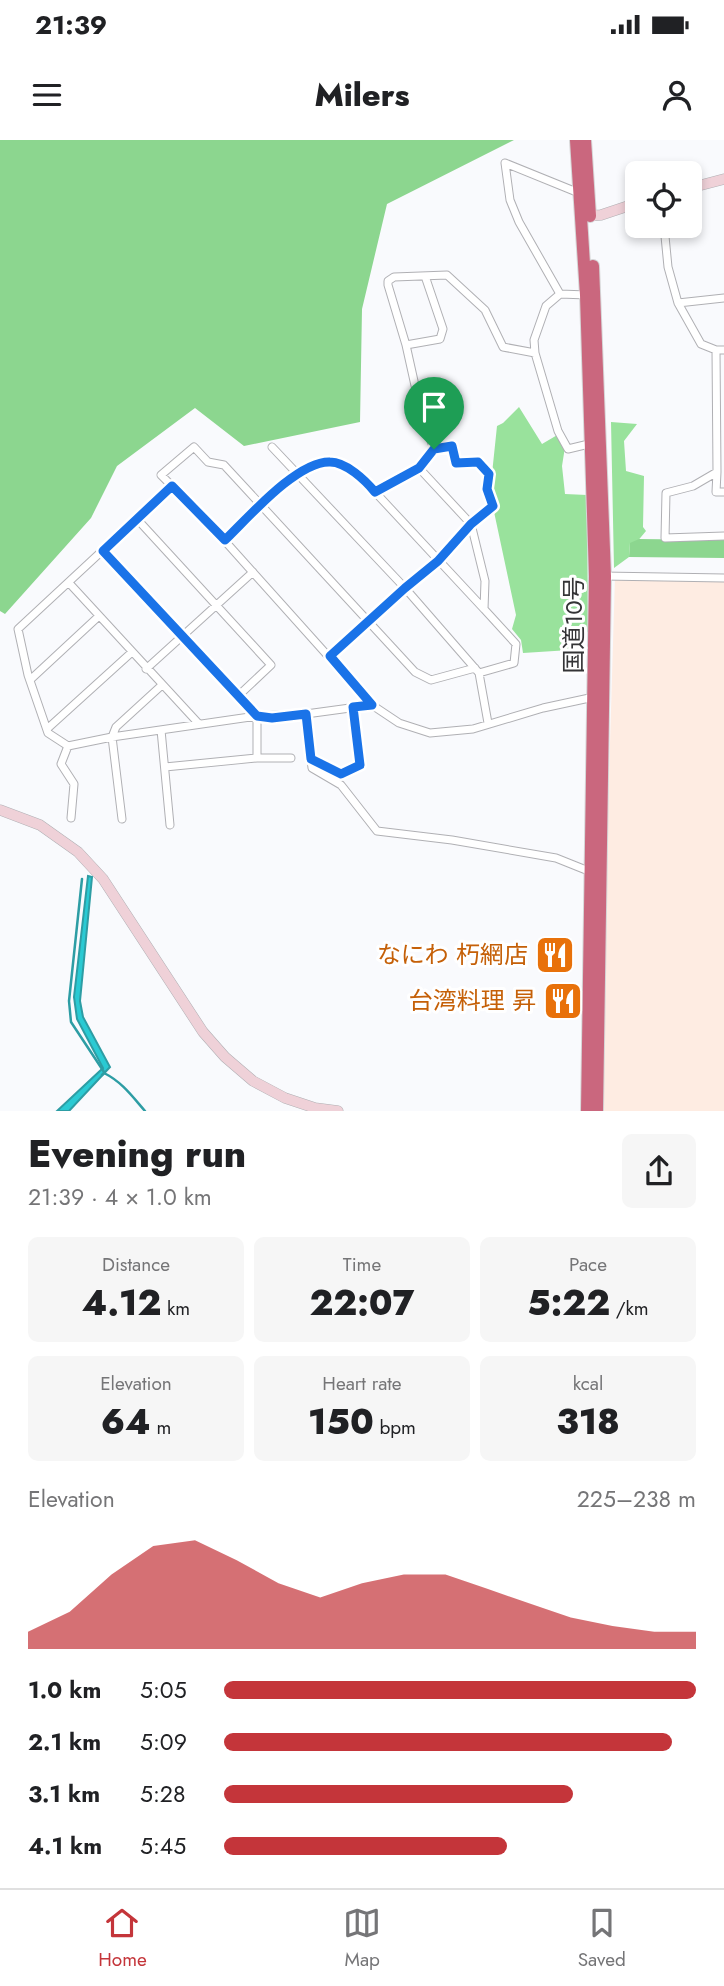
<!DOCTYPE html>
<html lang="en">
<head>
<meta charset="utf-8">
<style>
  :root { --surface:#fff; --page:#f6f6f6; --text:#202124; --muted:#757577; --line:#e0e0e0; --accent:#c4353a }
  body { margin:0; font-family:Jost,"Noto Sans JP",sans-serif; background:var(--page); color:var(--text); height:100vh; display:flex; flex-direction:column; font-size:26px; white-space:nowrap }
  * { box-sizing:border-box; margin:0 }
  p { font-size:23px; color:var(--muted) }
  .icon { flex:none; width:38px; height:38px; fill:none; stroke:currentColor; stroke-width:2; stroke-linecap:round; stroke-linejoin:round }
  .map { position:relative; height:971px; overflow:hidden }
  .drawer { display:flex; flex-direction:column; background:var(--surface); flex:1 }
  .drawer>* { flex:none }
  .controls { position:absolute; left:625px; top:21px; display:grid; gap:14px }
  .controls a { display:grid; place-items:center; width:77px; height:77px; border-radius:10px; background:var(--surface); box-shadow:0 4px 10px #0003; font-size:35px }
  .pin { position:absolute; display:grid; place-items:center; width:60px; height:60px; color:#fff; margin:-72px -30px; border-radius:50% 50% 50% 0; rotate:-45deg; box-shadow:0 0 7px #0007 }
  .pin .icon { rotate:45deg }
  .round { display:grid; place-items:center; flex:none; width:74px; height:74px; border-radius:10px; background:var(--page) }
  .overview { display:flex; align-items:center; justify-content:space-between; height:119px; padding:0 28px }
  h1 { font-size:38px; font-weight:800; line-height:52px }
  .metrics { display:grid; grid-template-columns:repeat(3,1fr); gap:10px; height:119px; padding:7px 28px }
  .metrics div { display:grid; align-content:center; border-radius:10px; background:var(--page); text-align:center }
  .metrics b { font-size:35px; font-weight:800 }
  .metrics small { font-size:19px; font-weight:400 }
  .metrics p { font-size:19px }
  .chart { height:196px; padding:14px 28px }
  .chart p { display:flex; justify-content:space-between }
  .chart svg { width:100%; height:126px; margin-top:7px; fill:var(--accent); opacity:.7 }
  ul { padding:0 28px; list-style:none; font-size:23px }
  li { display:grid; grid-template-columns:112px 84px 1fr; align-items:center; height:52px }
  li i { height:18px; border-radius:9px; background:var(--accent) }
  .status { display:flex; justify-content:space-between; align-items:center; height:49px; padding:0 35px; background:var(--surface); direction:ltr }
  .status svg { height:19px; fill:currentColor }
  header { display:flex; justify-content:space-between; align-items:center; height:91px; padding:0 28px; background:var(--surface); font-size:32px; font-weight:800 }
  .dock { display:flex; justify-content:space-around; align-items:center; height:98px; border-top:2px solid var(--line); background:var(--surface); font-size:19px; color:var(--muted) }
  .dock a { display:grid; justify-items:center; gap:4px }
  .dock .active { color:var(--accent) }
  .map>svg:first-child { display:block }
</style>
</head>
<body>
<div class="status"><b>21:39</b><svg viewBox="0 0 49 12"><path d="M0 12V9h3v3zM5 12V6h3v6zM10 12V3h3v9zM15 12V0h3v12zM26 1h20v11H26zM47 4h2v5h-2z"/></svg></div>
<header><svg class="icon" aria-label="menu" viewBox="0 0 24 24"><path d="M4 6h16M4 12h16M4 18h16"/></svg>Milers<svg class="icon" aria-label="person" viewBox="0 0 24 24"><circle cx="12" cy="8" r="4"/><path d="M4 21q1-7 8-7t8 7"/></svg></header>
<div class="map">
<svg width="724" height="971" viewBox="0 0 724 971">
  <rect width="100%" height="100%" fill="#f9fafd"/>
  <!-- industrial -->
  <path fill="#feece2" d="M615 436 724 438V971H599Z"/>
  <!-- green -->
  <path fill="#99e29c" d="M519 267 542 304 559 294 565 307 562 326 565 354 587 355 588 492 570 491V510L523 513 521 500 512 489 516 475 490 353 497 286 503 283Z
    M611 282 637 284 624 301 626 331 644 336 643 387 646 391 636 403H630L629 417 614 428Z"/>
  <!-- forest -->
  <path fill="#8cd68f" d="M0 0H514L387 64 362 169 360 282 244 306 195 268 117 326 91 378 5 474 0 471Z
    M639 399 724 400V418L629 417 630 403Z"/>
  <!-- water -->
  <path fill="#2acad3" stroke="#2d9da4" stroke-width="2" d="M88 736 92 737 80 861 83 877 110 927 69 971H57L103 928 77 879 74 857Z"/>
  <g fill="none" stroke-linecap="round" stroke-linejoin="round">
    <!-- stream -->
    <path stroke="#2d9da4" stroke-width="2.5" d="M82 739 69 861 71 882 104 932
      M102 935 104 933C122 942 132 956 145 971"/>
    <!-- street casing -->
    <g stroke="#b0b0b4" stroke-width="9">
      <path id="street" d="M664 86 668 127 678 163 701 204 716 210H724
        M560 154 519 82 510 60 505 23 579 53
        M587 155 560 154 546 166 534 200 535 213 558 291 568 309 593 303
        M678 163 724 158
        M406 205 440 199 443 189 425 136
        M716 210 717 332 693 346 666 353 665 398 724 396
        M272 307 405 448 479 533 488 583
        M419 328 471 384 485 441 484 469 516 504 514 523 479 533
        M717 332 716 352H724
        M172 346 161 335 194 307 208 322 224 325 415 532 431 540 475 528
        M375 352 484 469
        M137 379 271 525 238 556
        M224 400C248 378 297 321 330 322 346 322 365 340 375 352L419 328 434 309 422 277 406 205 388 145V141L394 137 447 135 485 170 503 207 535 213
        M103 411 257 576V618L165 627
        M603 436 724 438
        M70 444 199 584
        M330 516 405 448 438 421 471 384 493 366 487 349 490 334 478 322 456 323 451 306 434 309
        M146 529 253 432
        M30 540 99 476
        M372 565 306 574 257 576 112 597 68 606 48 593 28 535 18 489 172 346 224 400 372 565 399 583 430 593 473 589 543 568 594 557
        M306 574 312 628 341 645 377 691 452 700 556 718 591 732
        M47 589 132 512
        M161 590 170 685
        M68 606 61 624 74 644 71 678
        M257 618H291
        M311 619 342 634 360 625 353 567
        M122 679 112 597 116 587 162 545"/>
    </g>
    <!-- secondary casing -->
    <g stroke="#b0b0b4" stroke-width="11">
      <path id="secondary" d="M690 48 724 39
        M586 76 601 75 637 63
        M0 670 40 685 78 712 103 739 203 892 225 917 253 941 285 958 315 968 338 971"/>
    </g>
    <!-- highway casing -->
    <g stroke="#d6d6d7" stroke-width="14">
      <path id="highway" d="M576 0 586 155 595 436 587 971
        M585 0 590 76
        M593 126 605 436 597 971"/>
    </g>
    <!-- street -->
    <use href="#street" stroke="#fff" stroke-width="7"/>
    <!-- secondary -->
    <use href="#secondary" stroke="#efd1d8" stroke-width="10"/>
    <!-- highway -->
    <use href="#highway" stroke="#ca677e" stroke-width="12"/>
  </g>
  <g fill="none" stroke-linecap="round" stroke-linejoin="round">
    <!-- route casing -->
    <g stroke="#fff" stroke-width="14">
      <path id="route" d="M452 306 456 323 478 322 489 334 487 349 493 366 471 384 438 421 405 448 330 516 372 565 353 567 360 625 341 634 311 619 306 574 272 578 257 576 103 411 172 346 225 400C248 378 297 321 330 322 346 322 365 340 375 352L419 328 434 309Z"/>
    </g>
    <!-- route -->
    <use href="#route" stroke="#1a73e8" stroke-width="9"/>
  </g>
  <!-- icons -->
  <defs>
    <g id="restaurant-square" transform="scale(2.0125)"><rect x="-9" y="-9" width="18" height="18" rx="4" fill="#e8710a" stroke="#fff"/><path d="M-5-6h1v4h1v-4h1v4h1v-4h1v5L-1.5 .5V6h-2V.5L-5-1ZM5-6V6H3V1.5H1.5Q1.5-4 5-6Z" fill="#fff"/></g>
  </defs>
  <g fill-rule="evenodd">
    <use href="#restaurant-square" x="555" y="815"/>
    <use href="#restaurant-square" x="563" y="861"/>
  </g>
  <g text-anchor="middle" stroke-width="6" stroke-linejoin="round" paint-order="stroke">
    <!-- street labels -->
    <g font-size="24" fill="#343436" stroke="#fff">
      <text transform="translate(574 485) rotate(-90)" y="8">国道10号</text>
    </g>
    <!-- food labels -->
    <g font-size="24" fill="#c56008" stroke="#fff" text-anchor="end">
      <text x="528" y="823">なにわ 朽網店</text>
      <text x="536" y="869">台湾料理 昇</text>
    </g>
  </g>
</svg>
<div class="controls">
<a><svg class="icon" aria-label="locate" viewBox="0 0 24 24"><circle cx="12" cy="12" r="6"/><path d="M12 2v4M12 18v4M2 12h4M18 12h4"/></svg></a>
</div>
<div class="pin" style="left:434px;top:309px;background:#1e9e55"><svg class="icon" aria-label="arrive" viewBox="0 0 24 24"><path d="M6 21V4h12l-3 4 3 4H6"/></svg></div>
</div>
<section class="drawer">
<div class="overview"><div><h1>Evening run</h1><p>21:39 · 4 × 1.0 km</p></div><a class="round"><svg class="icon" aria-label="share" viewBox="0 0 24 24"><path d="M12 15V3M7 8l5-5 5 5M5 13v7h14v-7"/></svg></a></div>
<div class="metrics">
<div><p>Distance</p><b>4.12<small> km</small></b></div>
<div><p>Time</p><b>22:07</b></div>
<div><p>Pace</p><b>5:22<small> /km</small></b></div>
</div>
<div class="metrics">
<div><p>Elevation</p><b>64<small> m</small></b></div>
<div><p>Heart rate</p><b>150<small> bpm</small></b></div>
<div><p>kcal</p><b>318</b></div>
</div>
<div class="chart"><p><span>Elevation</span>225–238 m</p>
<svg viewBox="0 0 160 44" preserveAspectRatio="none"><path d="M0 44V38L10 31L20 18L30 8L40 6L50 13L60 21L70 26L80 21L90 18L100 18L110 23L120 28L130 33L140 36L150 38L160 38V44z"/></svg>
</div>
<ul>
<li><b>1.0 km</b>5:05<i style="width:100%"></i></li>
<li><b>2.1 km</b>5:09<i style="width:95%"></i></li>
<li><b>3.1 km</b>5:28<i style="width:74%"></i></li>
<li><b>4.1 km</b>5:45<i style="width:60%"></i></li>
</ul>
</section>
<nav class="dock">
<a class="active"><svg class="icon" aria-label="home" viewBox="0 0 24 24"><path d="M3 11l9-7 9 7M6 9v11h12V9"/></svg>Home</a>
<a><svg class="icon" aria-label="map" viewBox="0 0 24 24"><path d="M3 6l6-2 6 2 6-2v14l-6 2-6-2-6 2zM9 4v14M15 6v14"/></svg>Map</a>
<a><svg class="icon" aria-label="saved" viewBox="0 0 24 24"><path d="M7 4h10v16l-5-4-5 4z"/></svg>Saved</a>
</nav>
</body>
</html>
